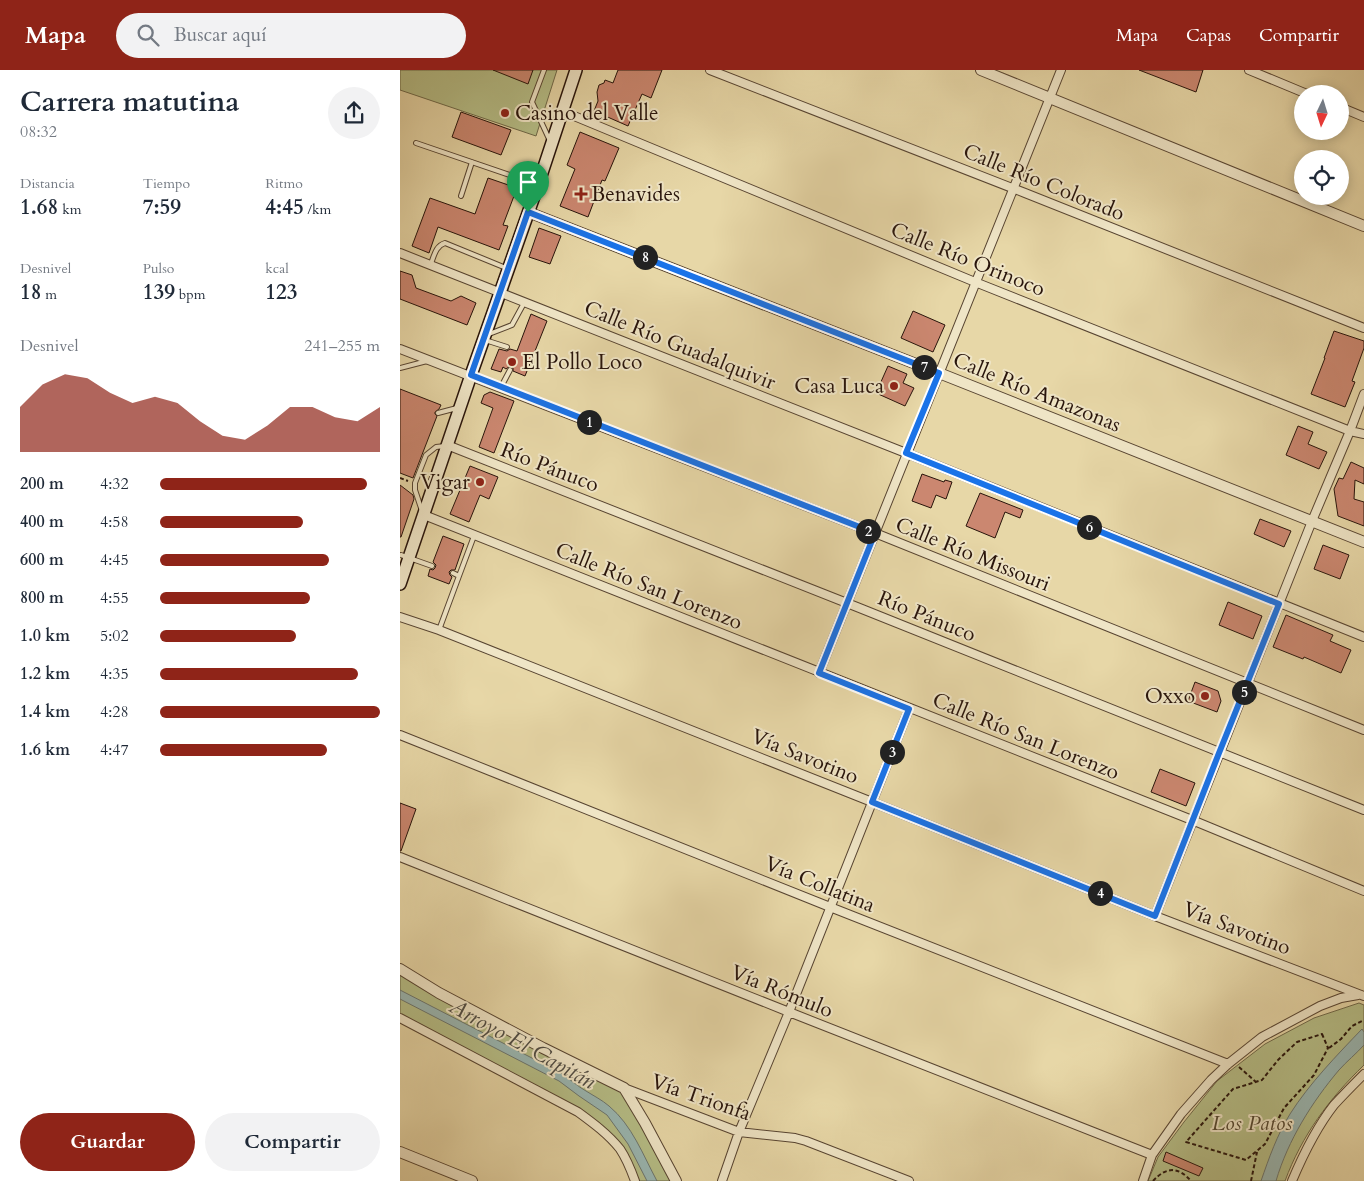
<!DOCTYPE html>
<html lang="es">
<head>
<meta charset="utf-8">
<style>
  :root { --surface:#fff; --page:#f2f2f3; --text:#1f2937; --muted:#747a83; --accent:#8f2418 }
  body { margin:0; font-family:Cardo,serif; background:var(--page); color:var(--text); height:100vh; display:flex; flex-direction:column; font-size:19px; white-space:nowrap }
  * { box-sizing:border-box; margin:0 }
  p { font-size:16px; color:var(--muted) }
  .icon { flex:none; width:28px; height:28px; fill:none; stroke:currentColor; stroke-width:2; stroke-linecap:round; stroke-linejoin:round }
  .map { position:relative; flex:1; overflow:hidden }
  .panel { display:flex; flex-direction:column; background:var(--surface); width:400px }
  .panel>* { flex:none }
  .needle { width:32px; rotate:184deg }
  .tools { position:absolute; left:894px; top:15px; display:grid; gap:10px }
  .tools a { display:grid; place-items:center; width:55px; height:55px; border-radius:50%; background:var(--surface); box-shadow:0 2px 12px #0003; font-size:25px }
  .pin { position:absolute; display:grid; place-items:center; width:42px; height:42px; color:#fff; margin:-51px -21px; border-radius:50% 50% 50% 0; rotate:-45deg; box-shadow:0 0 5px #0007 }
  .pin .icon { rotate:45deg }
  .km { position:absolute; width:25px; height:25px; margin:-12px; border-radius:50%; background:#222; color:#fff; font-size:14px; line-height:25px; text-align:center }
  .round { display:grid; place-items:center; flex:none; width:52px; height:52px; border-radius:26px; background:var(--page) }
  .overview { display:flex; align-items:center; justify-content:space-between; height:85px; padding:0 20px }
  h1 { font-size:28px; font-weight:600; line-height:38px }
  .stats { display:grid; grid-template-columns:repeat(3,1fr); gap:8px; height:85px; padding:5px 20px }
  .stats div { display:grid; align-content:center }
  .stats b { font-size:21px; font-weight:600 }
  .stats small { font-size:14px; font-weight:400 }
  .stats p { font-size:14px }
  .chart { height:140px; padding:10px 20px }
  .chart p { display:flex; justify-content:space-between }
  .chart svg { width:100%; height:90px; margin-top:5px; fill:var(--accent); opacity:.7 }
  .button { display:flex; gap:10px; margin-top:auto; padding:10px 20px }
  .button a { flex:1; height:58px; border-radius:30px; background:var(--accent); color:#fff; font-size:20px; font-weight:600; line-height:58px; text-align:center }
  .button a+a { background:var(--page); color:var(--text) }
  ul { padding:0 20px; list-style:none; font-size:16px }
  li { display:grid; grid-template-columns:80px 60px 1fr; align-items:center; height:38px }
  li i { height:12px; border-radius:6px; background:var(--accent) }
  header { display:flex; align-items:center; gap:30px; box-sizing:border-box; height:70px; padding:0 25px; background:var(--accent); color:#fff }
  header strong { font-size:24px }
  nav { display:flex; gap:28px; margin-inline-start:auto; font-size:18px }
  .search { width:350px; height:45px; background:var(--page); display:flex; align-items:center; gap:12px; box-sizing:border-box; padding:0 18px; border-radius:28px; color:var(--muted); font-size:19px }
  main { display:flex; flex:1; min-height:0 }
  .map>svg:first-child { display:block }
</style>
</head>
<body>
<header>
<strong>Mapa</strong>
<div class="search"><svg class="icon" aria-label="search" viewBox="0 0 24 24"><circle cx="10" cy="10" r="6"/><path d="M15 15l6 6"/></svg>Buscar aquí</div>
<nav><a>Mapa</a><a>Capas</a><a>Compartir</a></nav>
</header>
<main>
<section class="panel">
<div class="overview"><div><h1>Carrera matutina</h1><p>08:32</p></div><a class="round"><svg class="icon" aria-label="share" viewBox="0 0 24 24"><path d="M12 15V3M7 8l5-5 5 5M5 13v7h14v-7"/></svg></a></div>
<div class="stats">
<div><p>Distancia</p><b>1.68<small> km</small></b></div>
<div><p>Tiempo</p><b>7:59</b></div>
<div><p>Ritmo</p><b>4:45<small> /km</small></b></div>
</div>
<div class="stats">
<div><p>Desnivel</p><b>18<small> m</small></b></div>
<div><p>Pulso</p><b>139<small> bpm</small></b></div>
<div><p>kcal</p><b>123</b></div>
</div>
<div class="chart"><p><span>Desnivel</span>241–255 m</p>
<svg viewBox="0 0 160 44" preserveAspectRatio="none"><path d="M0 44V22L10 11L20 6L30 8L40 15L50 20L60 17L70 20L80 29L90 36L100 38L110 31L120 22L130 22L140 27L150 29L160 22V44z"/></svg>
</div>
<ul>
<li><b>200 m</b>4:32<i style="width:94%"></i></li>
<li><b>400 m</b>4:58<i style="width:65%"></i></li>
<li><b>600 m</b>4:45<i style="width:77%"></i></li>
<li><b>800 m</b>4:55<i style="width:68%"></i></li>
<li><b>1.0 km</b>5:02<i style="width:62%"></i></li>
<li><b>1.2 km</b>4:35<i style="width:90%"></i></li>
<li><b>1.4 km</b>4:28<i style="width:100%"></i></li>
<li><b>1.6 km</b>4:47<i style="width:76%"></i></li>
</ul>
<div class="button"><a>Guardar</a><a>Compartir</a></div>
</section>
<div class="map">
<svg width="964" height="1111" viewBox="0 0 964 1111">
  <rect width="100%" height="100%" fill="#e7d7a7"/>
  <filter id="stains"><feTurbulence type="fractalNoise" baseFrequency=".004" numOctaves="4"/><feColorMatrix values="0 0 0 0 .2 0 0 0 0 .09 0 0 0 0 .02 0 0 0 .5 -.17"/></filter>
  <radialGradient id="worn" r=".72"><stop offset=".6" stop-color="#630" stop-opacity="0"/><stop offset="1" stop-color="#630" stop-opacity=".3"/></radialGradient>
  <!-- green -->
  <path fill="#b6be87" stroke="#6f6949" d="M0 0H157L136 66 0 20Z
    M0 899 224 1018 276 1111H235L221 1080 195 1055 0 948Z
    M959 933 964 935V995C929 1029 902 1065 885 1111H748L758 1087 784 1052 817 1011 865 974 914 948Z"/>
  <!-- water -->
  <path fill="#9ab7b2" stroke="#6c766f" d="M0 920 161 1003C170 1009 177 1016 186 1021 194 1026 202 1030 209 1036 232 1055 243 1085 257 1111H247L228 1074 207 1045 179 1026 159 1011 0 929Z
    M962 959 964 962V975C956 984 947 991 939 1000 912 1032 888 1070 876 1111H861C869 1088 877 1065 890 1044 909 1014 937 985 962 959Z"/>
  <!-- building -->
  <path fill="#cb8770" stroke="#28140b" d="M93 0H133L128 14Z
    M218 0H262L251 28 242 24 228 56 194 41 198 31 197 22 199 15 204 13 205 10 213 13Z
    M739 0H803L796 22Z
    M61 42 111 60 101 85 52 67Z
    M180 62 219 78 205 111 202 110 188 147 160 136 175 99 167 95Z
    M88 108 117 118 103 155 108 156 99 180 38 157 29 183 12 176 30 128 75 144Z
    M139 158 161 166 150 194 129 187Z
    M0 201 12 205 16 218 51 231 61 226 76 233 67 255 0 229Z
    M513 241 545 255 533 282 501 268Z
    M131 244 147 251 125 306 113 301V298L110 296 106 299 103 297 101 302 91 299 99 279 107 281 110 279 117 281Z
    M934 261 964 271V278L952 311 955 312 945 337 911 324 925 288H924Z
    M488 296 507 304 503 313 514 318 505 336 476 323Z
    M0 319 41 335 39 339 35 342V344L37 346 13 408 0 403Z
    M90 322 114 331 94 383 79 377 93 338 81 333 84 325Z
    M898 356 913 362 908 374 927 382 919 399 886 385Z
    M951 392 964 398V414L955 410 954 429 964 432V456L938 446 934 419 939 408 943 409Z
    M70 396 98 407 89 429 80 425 69 452 50 444Z
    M522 404 544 412 545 410 552 412 546 429 536 425 531 438 512 431Z
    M0 415 13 425 14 429 1 467H0Z
    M580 423 623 440 620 448 605 442 595 468 566 456Z
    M860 449 891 461 884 477 854 464Z
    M43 466 64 474 55 500H51L49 502 50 505 52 507 49 514 28 506 30 499 33 500 35 498 36 495 33 492Z
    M923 475 949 485 940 509 914 499Z
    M828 532 862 546 853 569 819 555Z
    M886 545 933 565 930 571 951 580 941 603 904 587 903 589 873 577Z
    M795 612 818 621 821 631 817 642 788 631Z
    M760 699 795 713 786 736 751 722Z
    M0 733 16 739 1 781H0Z
    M766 1082 803 1098 799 1106 763 1091Z"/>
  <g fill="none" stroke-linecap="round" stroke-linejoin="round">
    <!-- service casing -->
    <g stroke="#584532" stroke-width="6">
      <path id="service" d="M144 0 132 32 150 71
        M16 73 136 114
        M61 126 72 92
        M30 196C34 187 35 176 45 173L106 198
        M89 264 112 255 124 233
        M85 270 107 277
        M0 298 27 291
        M101 317 110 300
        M38 343 57 338
        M22 441 15 420V413L26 385 36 377 45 376
        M1 485 32 496
        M59 506 74 466
        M39 560 59 506 53 503"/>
    </g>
    <!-- minor casing -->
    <g stroke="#584532" stroke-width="10">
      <path id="minor" d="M310 0 625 123 964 258
        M849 0 907 24
        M940 37 964 47
        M162 41 575 212 950 361 964 364
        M0 183 506 383 964 567
        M0 279 475 463 964 660
        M47 375 457 537 964 740
        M24 445 792 750 964 821
        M0 547 39 560 472 732 755 846 964 926
        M419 603 661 0
        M0 665 430 837 828 994
        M0 787 389 942 752 1085
        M755 846 912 451 950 361 964 324
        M0 948 178 1042C193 1053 208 1064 220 1079 226 1088 231 1100 235 1111
        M224 1018 339 1062 395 1068 406 1071 509 1111
        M322 1111 339 1062 389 942 509 639
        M743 1111 752 1085 781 1044 811 1010 828 994 862 967 920 936 941 928 958 925
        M892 1111C903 1085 916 1058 934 1035 944 1024 954 1014 964 1004"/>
    </g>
    <!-- tertiary casing -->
    <g stroke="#584532" stroke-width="12">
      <path id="tertiary" d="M581 0 964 156
        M128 142 539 303 964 472
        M0 899 39 923 143 978 224 1018 245 1053 276 1111
        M0 1082 72 1111"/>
    </g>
    <!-- secondary casing -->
    <g stroke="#28140b" stroke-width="14">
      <path id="secondary" d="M0 514 71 305 138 115 176 0"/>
    </g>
    <!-- path -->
    <path stroke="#28140b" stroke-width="2" stroke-dasharray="4 2.5" stroke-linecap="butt" d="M0 408 8 411
      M922 964 928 978 914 1005 884 1038 865 1074 846 1090 786 1072 833 1019 862 1010 878 990 897 972Z
      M929 978 941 969 952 956 964 950
      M839 997 856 1012
      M753 1111C766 1097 778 1096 791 1111
      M851 1111 857 1082"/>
    <!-- service -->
    <use href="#service" stroke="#efe5c6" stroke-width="4"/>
    <!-- minor -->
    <use href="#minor" stroke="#efe5c6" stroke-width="8"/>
    <!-- tertiary -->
    <use href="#tertiary" stroke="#efe5c6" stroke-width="10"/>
    <!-- secondary -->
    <use href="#secondary" stroke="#efe5c6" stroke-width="11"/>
  </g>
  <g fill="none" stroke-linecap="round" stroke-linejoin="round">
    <!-- route casing -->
    <g stroke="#fff" stroke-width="10">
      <path id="route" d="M128 142 539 303 506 383 879 534 819 683 755 846 472 732 509 639 419 603 475 463 71 305Z"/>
    </g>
    <!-- route -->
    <use href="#route" stroke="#1a73e8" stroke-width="6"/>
  </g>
  <!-- markers -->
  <g fill="#8f2418" stroke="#efe5c6" stroke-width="2">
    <circle cx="105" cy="43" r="5"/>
    <path d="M178.5 116.5h5v5h5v5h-5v5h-5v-5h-5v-5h5z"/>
    <circle cx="112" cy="292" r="5"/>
    <circle cx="494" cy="316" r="5"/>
    <circle cx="80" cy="412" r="5"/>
    <circle cx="805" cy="626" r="5"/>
  </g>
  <g text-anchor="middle" stroke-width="4" stroke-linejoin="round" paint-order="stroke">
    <!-- poi labels -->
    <g font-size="21" fill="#28140b" stroke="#efe5c6" text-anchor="start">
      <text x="115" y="50">Casino del Valle</text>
      <text x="191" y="131">Benavides</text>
      <text x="122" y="299">El Pollo Loco</text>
      <text x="484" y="323" text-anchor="end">Casa Luca</text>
      <text x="70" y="419" text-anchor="end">Vigar</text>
      <text x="795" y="633" text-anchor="end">Oxxo</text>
    </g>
    <!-- street labels -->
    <g font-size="21" fill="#28140b" stroke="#efe5c6">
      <text transform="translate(644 112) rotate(22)" y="7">Calle Río Colorado</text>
      <text transform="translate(568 189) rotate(22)" y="7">Calle Río Orinoco</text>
      <text transform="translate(280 275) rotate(22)" y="7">Calle Río Guadalquivir</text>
      <text transform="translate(637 322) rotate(22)" y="7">Calle Río Amazonas</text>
      <text transform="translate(150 397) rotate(21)" y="7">Río Pánuco</text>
      <text transform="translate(573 484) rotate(22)" y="7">Calle Río Missouri</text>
      <text transform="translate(249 516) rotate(22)" y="7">Calle Río San Lorenzo</text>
      <text transform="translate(527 546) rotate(22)" y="7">Río Pánuco</text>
      <text transform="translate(626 666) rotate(22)" y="7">Calle Río San Lorenzo</text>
      <text transform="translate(405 686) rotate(22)" y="7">Vía Savotino</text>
      <text transform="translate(420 814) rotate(22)" y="7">Vía Collatina</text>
      <text transform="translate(837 858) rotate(21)" y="7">Vía Savotino</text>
      <text transform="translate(382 921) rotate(22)" y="7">Vía Rómulo</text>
      <text transform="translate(301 1027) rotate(19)" y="7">Vía Trionfa</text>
    </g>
    <!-- park labels -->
    <g font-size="21" font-style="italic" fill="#534730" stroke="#efe5c6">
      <text x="852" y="1060">Los Patos</text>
    </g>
    <!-- water labels -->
    <g font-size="22" font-style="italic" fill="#504d45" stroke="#efe5c6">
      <text transform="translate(123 973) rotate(29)" y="8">Arroyo El Capitán</text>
    </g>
  </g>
  <rect width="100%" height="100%" filter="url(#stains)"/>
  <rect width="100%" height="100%" fill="url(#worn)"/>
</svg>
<div class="tools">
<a><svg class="needle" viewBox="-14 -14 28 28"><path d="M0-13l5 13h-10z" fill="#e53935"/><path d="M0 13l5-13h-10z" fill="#747a83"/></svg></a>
<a><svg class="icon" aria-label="locate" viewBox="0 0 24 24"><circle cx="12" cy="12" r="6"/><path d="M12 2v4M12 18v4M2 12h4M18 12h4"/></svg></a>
</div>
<div class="pin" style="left:128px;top:142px;background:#1e9e55"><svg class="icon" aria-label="arrive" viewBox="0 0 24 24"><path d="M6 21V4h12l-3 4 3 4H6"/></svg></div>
<b class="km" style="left:189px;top:352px">1</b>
<b class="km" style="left:468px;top:461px">2</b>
<b class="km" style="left:492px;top:682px">3</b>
<b class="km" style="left:700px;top:823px">4</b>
<b class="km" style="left:844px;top:622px">5</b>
<b class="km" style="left:689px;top:457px">6</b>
<b class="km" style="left:524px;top:297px">7</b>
<b class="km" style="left:245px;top:187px">8</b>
</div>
</main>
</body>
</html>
